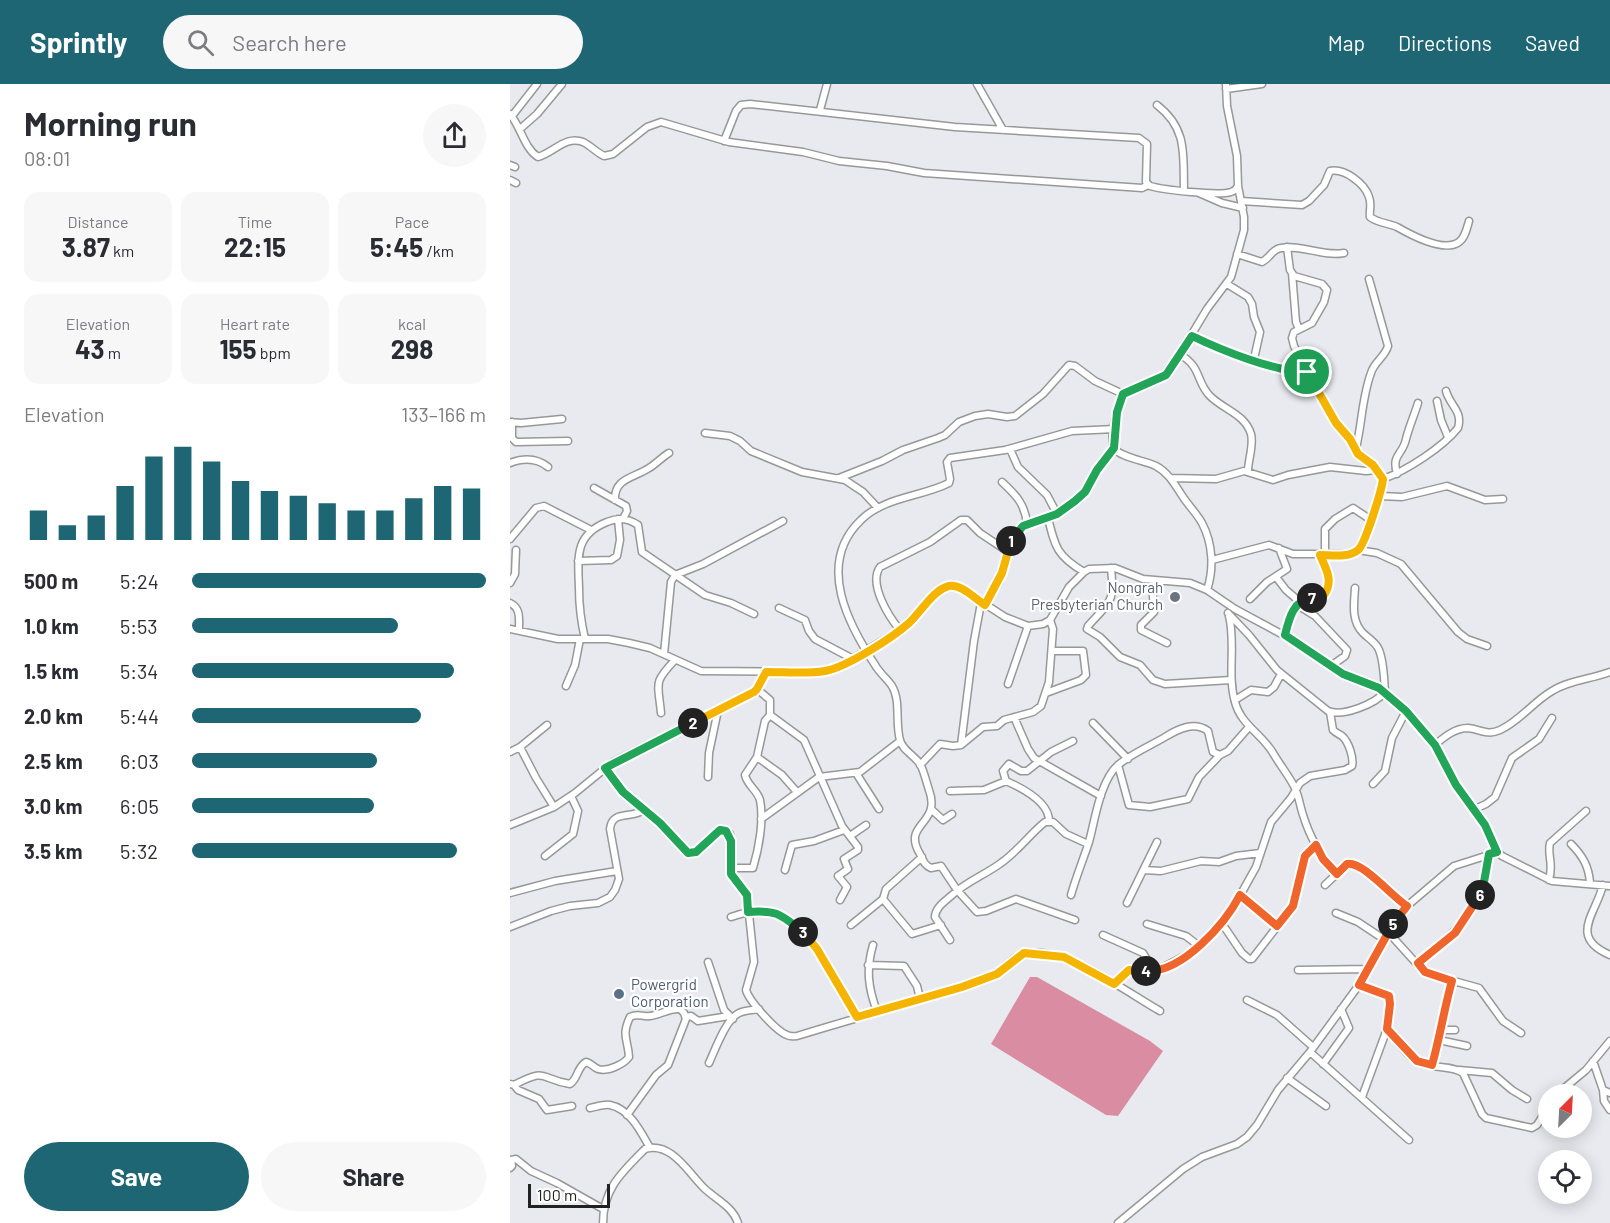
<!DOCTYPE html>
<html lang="en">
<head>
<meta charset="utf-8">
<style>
  :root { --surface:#fff; --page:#f7f7f7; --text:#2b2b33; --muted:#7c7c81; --accent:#1e6674 }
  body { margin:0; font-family:Barlow,sans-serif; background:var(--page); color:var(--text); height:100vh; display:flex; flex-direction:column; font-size:22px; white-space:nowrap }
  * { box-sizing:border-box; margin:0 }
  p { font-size:20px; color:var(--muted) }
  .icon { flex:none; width:33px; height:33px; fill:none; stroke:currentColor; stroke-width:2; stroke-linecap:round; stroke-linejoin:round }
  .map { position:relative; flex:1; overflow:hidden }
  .details { display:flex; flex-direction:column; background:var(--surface); width:510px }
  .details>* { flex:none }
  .needle { width:39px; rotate:24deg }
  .buttons { position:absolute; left:1028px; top:1000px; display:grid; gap:12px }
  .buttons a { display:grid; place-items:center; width:54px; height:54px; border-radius:50%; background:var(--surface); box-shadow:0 3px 15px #0003; font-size:30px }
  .scale { position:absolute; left:18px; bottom:15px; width:82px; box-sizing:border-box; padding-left:6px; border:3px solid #212121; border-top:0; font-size:16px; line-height:21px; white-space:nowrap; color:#212121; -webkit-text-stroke:4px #fff; paint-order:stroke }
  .pin { position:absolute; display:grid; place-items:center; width:51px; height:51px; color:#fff; margin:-26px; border:3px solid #fff; border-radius:50%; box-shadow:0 2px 6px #0007 }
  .km { position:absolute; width:30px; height:30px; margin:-15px; border-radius:50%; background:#222; color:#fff; font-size:16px; line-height:30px; text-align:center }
  .round { display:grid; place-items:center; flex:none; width:63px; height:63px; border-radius:32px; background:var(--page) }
  .head { display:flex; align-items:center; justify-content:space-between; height:102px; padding:0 24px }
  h1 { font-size:33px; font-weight:700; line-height:45px }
  .stats { display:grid; grid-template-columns:repeat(3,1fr); gap:9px; height:102px; padding:6px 24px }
  .stats div { display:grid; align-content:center; border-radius:15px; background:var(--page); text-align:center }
  .stats b { font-size:26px; font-weight:700 }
  .stats small { font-size:16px; font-weight:400 }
  .stats p { font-size:16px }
  .chart { height:168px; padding:12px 24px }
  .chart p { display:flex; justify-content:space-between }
  .chart svg { width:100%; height:108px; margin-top:6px; stroke:var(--accent); stroke-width:6 }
  .action { display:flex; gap:12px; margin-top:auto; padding:12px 24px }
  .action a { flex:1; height:69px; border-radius:36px; background:var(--accent); color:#fff; font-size:24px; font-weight:700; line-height:69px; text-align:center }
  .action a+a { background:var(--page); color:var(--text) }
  ul { padding:0 24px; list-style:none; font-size:20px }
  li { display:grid; grid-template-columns:96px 72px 1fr; align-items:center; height:45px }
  li i { height:15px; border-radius:8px; background:var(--accent) }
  header { display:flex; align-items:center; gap:36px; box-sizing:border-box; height:84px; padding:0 30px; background:var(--accent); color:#fff }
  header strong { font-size:28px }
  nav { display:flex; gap:33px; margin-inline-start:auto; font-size:21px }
  .search { width:420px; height:54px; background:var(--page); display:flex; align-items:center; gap:15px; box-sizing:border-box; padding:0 21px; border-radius:33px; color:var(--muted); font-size:22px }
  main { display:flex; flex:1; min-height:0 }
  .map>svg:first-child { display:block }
</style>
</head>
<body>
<header>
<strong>Sprintly</strong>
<div class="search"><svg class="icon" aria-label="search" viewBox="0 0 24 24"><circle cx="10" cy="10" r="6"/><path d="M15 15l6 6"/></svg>Search here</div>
<nav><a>Map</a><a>Directions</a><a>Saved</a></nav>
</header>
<main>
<section class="details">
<div class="head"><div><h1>Morning run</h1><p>08:01</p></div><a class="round"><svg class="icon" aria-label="share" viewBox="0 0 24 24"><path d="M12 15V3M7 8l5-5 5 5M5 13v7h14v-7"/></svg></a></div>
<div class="stats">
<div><p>Distance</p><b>3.87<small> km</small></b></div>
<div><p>Time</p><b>22:15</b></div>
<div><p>Pace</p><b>5:45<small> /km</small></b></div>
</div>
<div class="stats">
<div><p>Elevation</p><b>43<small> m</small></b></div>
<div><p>Heart rate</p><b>155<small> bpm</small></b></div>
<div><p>kcal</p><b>298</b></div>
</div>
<div class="chart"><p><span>Elevation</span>133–166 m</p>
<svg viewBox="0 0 160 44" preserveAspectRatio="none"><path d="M5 44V32M15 44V38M25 44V34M35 44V22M45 44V10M55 44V6M65 44V12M75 44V20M85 44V24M95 44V26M105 44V29M115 44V32M125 44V32M135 44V27M145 44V22M155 44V23"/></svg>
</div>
<ul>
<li><b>500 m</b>5:24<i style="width:100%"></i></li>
<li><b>1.0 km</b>5:53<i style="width:70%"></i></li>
<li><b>1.5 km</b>5:34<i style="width:89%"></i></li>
<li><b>2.0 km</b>5:44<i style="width:78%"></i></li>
<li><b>2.5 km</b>6:03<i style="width:63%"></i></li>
<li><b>3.0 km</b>6:05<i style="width:62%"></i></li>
<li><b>3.5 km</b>5:32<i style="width:90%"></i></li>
</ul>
<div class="action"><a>Save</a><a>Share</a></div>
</section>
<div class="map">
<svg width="1100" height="1139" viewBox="0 0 1100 1139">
  <rect width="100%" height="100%" fill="#e8eaf0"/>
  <!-- pitch -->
  <path fill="#d98ca2" d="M520 893H527L640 957 653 967 608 1032 596 1031 481 960Z"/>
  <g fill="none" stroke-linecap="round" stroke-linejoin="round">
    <!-- minor casing -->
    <g stroke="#989898" stroke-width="9">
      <path id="minor" d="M467 0 493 46
        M716 5 752 0
        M647 21C678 45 673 71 674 107
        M310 26 317 0
        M0 30C11 43 14 64 28 73 43 69 56 51 73 58 81 62 86 68 94 72L103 70 137 43 151 38 219 58 293 68 329 77 377 82 414 89 632 104 638 101
        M2 32 27 0
        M10 45 27 30 52 0
        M214 57 226 27 231 21 240 20 445 43 629 54 637 60 636 98 640 102C654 106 708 112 721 108 725 107 725 106 728 102
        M0 81 5 83
        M0 96 6 99
        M689 109 712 119 733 124
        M731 117 792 121 799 117 814 101 820 87C835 84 855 100 859 113 862 120 859 127 860 133 868 139 878 139 887 143 901 151 934 169 949 158 955 154 957 144 959 137
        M727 170 752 178C760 174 762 165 771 164 792 160 812 173 834 169
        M782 189 786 238 789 245
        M717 200 738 213 742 220 744 233 750 248 744 275
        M682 252C711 266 766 288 797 287
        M671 271C692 284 686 298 700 312 714 326 735 330 741 350 744 361 738 376 738 387
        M927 317 931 336 938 353
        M0 338 11 339 52 335
        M2 338V354L6 358 58 357
        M195 349 220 352 230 357 241 367 292 388 335 396 353 408 368 424
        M846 364C852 340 852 313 861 289 864 278 875 273 878 262L859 195
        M500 365 508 383 537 411 547 430
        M0 379C13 374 27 374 38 383
        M887 390C881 370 893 371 896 355 899 343 904 332 908 319
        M329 394 372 377 393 366 428 354 435 351 449 338 465 332 478 330 497 333 505 332 533 310 559 281 565 282 585 297 613 310
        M661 394 706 395 734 387 763 396 778 391 820 383 856 387 867 386
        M873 395C896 387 933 363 948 344 953 327 940 322 936 307
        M492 398C506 411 515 420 517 440
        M84 404 116 422 117 427 113 435
        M870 412 892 413 937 402 975 416 993 415
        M105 416C104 394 124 394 139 384 146 380 152 373 159 369
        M538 434C545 463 547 472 574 488
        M0 455 26 424 34 422 81 446
        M848 466 867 469 891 480 948 548 957 555 977 562
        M815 471V445L825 435 843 424 861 436
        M702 476 759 461 783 470H835L846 468 854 458 873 398 871 391 863 381 848 370 840 355 821 332 784 262 782 254 784 248 802 239 814 218 817 206 812 200 784 192 780 186 777 163
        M68 477 101 476 107 472 110 456 108 435
        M601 484C605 520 600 517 578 542L577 545 590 553 610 573 630 581 643 596 655 600 721 596
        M766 493 776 506 790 518
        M642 496 644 528 631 541V546L657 559
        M0 499 5 490 6 466
        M697 506C704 485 703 460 692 439 687 430 679 422 673 413 665 401 659 389 646 382 636 377 609 373 604 364 599 355 608 319 613 310L649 295 659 288 697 225 721 193 734 146V133L728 102 727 72 717 22 716 0
        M740 515 757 498 777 485 769 464
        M0 519C11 524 9 535 9 546
        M475 521 489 498 497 467 506 448 517 440 547 430 565 417 575 408 587 386 604 364
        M787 521 805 532 837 566 835 572 821 582
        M269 524 295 536 299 547 305 555 343 575
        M718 529 739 551 767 586 818 627C833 633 865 620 875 608 874 595 874 578 869 566 866 558 859 555 853 549 841 537 844 520 845 504
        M719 532C726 560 717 590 725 618 731 641 752 650 763 669 770 681 779 692 785 704 789 713 790 722 793 731 800 754 811 773 827 790
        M0 545 48 555H98L119 559 140 564 191 587 313 588 323 585 337 578 390 546 428 508 437 503H449L495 533 518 542 533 540 540 536 559 503 574 488 579 485 605 484 633 495 680 499 697 506 725 525 790 560 833 590 865 602 875 608 896 627 925 661 946 701 975 741 988 768 992 772 1042 797 1100 802
        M390 546C379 533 358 500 370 483L420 458 451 436H457L470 449 497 467
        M775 551C781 527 784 515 811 513 827 502 816 485 810 471
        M75 555C71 538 69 522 69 504 68 474 64 451 97 438 108 433 118 434 128 441L132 468 195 511 221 519 244 530
        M154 570 161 498 165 491 193 480 273 437
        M498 600 518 542
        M56 602 65 581 70 555
        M536 609 571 596 576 591 573 567H542
        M725 616 741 606 758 608 764 603 771 590
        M151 629C148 598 143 599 165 576
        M260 631 294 656 332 742 348 763V766L334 775 338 785 328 792 337 803 330 816
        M504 633 518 665 524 674 591 712
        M583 639 618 675
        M451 661 473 643 487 642 494 636 523 628 531 622 539 598 543 545 540 536
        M925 661C934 653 945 644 958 644 970 645 977 652 990 646 1010 637 1023 618 1042 607 1059 596 1082 595 1100 588
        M10 663 26 694 44 723
        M0 668 10 663 37 641
        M247 673 272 691 287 708
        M410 681 430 660 443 662 451 661 464 557 471 519
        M608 681 619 721 640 723 678 715 689 693 710 671
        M95 684 113 708 150 739 178 769 186 768 210 746 220 750 221 790 237 811 244 878 236 906C239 917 266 947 277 951 281 953 282 952 287 952 351 932 416 916 480 893 493 888 503 870 517 869 558 864 615 907 650 927
        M346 689 369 725
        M198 693 199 669 208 626
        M496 697 493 687 499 680 511 687H517L541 668 563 657
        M863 700 875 687 882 654 896 627
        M440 707 474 706 496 697C512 704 539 718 539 737
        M965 725 976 720 985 713 1002 674 1029 655 1042 634
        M422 726 433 736 442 730
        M251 735 309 693 350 688 390 657
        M0 741 44 723 65 709 103 678 244 608 247 605 256 588
        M340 752 356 741
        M1061 760C1073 772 1079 783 1080 799
        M35 772 63 750 68 727 61 712
        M412 773 376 805 373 815 402 850 431 841
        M221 784H243C249 764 254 736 250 716 247 706 237 701 235 691L247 673 255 637 260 631V616L247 605
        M275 786 282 761 304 757 334 746
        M634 786 651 787 691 777 709 778 726 772 750 769
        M1039 796C1044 779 1037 772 1040 759L1076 727
        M815 801 837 780 841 779 859 790 897 822
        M1093 801C1086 830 1058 853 1100 871
        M0 809 45 797 107 787
        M561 811C566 793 573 776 579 758 585 736 590 697 608 681 621 670 640 662 655 653 668 645 684 637 698 647L703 668 710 671 718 667 739 643
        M731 811 767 842
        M617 819 647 758
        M826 829 848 838 875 856
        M221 833C235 828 252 824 266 829 303 842 328 901 347 933
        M565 836 506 815 476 827 467 828 447 806 431 782 421 784C414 781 413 776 410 770 391 739 432 741 419 706 416 697 414 687 410 680 404 671 392 666 390 656 385 639 391 617 382 602 378 596 372 591 367 584 339 542 305 480 351 436 374 413 411 413 439 399L440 395 437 378 440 374 495 366 562 347 605 345
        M711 838 732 869 739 875H742L783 822 795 772 806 761
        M637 840 676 852 689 862
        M341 841 373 815
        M0 843 41 827 60 822 88 819 100 813 105 806 109 795 100 745C102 725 122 736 135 725
        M878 848 915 889 969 904 993 937 1011 949
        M593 851 633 869 637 876V887
        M440 856 425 833C425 824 434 818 441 812 455 798 475 791 491 779 508 767 519 751 535 738H543L556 750 578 760
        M363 861C356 885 358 904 367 927
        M198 878 214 926 223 935
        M907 879C950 846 971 825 979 770
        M358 881 394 882 407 902 410 915
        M788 886 859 885
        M604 900 619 887 648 886 686 866 722 826 746 783 761 738 781 714 790 699 800 692 835 686 842 682C844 675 839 658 832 652 829 650 826 649 823 646L820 628
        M849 901 875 909 880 914 877 945 852 1013
        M737 916 767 931 803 963
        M176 933 181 932 188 937 219 932
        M877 945C886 955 898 974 911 979 924 985 941 981 953 989L972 1030 976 1034 1022 1044 1027 1041 1038 1023
        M932 946H945
        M929 956 957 962
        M800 968 899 1056
        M1083 977 1093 1006 1100 1009
        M199 979C205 966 216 935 229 929 235 926 243 926 249 925
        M813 980 839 944 831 925
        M922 981C930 953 934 925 942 897
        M949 986 982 989 1002 1006 1017 1015
        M777 994 816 1022
        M0 1000 4 1001C38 983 29 995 60 1000 68 995 67 983 76 978 81 979 83 983 88 985 98 988 114 980 119 973 118 955 111 952 120 933 128 929 132 933 140 932 150 931 159 924 170 925L174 929 176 935 158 981 146 991 117 1031
        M4 1001 8 1006 29 1015 37 1026 62 1022
        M1093 1006 1094 1017 1100 1026
        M1046 1011 1076 986 1100 957
        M80 1024C86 1023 94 1020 100 1021 120 1025 131 1048 140 1064
        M0 1084 2 1082 1 1076 6 1075 21 1087 47 1099 93 1125
        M93 1139C93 1105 112 1088 135 1065 162 1057 179 1090 195 1105 207 1116 223 1123 228 1139
        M608 1139 673 1085 692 1073 727 1060 737 1053 747 1041 768 1006 800 968 849 901 878 848 897 822 944 782 988 768"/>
    </g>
    <!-- minor -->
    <use href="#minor" stroke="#fff" stroke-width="6"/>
  </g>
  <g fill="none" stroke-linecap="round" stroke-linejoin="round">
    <!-- split-1 casing -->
    <g stroke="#fff" stroke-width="12">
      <path id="split-1" d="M501 457 513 442 547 430 565 417 575 408 587 386 604 364 607 328 613 310 656 291 682 252C711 266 765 288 797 288"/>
    </g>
    <!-- split-2 casing -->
    <g stroke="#fff" stroke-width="12">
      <path id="split-2" d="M183 639 244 608 247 605 256 588C275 588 297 590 315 587 337 583 382 554 399 539 411 528 423 506 439 502 452 500 465 515 475 521L492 489 501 457"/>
    </g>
    <!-- split-3 casing -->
    <g stroke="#fff" stroke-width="12">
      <path id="split-3" d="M183 639 95 684 113 708 150 739 178 769 186 768 210 746 216 747 221 757V790L237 811 238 828C268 826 270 830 293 848"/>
    </g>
    <!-- split-4 casing -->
    <g stroke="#fff" stroke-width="12">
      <path id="split-4" d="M293 848 307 865 347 933 452 903 487 890 514 869 554 873 604 900 619 886 636 887"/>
    </g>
    <!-- split-5 casing -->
    <g stroke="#fff" stroke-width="12">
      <path id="split-5" d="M636 887C672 889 715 840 730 811L767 842 783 822 795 772 806 761 813 775 827 790 837 780C853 777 882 813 897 822L883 840"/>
    </g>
    <!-- split-6 casing -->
    <g stroke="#fff" stroke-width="12">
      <path id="split-6" d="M883 840 849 901 879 912 880 920 877 945 907 977 922 981C930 953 934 925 942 897L915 888 908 879 945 849 970 811"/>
    </g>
    <!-- split-7 casing -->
    <g stroke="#fff" stroke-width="12">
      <path id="split-7" d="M802 514C783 516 779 535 775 551L833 590 869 604 896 627 925 661 946 701 975 741 987 768 979 770 974 798 970 811"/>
    </g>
    <!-- split-8 casing -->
    <g stroke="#fff" stroke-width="12">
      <path id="split-8" d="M797 288 826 339 840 355 848 370 863 381 873 395C872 405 855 461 848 466 839 474 821 471 810 471 816 485 824 497 814 511L802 514"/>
    </g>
    <!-- split-1 -->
    <use href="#split-1" stroke="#22a559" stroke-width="8"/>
    <!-- split-2 -->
    <use href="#split-2" stroke="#f5b400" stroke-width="8"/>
    <!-- split-3 -->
    <use href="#split-3" stroke="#22a559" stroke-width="8"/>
    <!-- split-4 -->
    <use href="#split-4" stroke="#f5b400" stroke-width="8"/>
    <!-- split-5 -->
    <use href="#split-5" stroke="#f0652b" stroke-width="8"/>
    <!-- split-6 -->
    <use href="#split-6" stroke="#f0652b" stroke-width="8"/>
    <!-- split-7 -->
    <use href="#split-7" stroke="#22a559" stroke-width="8"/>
    <!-- split-8 -->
    <use href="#split-8" stroke="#f5b400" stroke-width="8"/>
  </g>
  <!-- markers -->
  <circle fill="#6b7280" stroke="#fff" stroke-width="2" cx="665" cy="513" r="6"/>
  <circle fill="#5c6f8a" stroke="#fff" stroke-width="2" cx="109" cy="910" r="6"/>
  <g text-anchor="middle" stroke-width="4.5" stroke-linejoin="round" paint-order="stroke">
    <!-- worship labels -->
    <g font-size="15" fill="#5b616d" stroke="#fff" text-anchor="end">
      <text x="653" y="509">Nongrah<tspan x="653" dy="17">Presbyterian Church</tspan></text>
    </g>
    <!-- service labels -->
    <g font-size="15" fill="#4e5e75" stroke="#fff" text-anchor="start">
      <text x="121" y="906">Powergrid<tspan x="121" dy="17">Corporation</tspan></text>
    </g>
  </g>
</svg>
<div class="buttons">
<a><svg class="needle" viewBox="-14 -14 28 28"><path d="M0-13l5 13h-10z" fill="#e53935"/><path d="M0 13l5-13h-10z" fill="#7c7c81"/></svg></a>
<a><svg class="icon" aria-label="locate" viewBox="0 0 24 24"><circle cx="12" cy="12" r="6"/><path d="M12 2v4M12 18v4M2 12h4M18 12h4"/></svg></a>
</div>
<div class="scale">100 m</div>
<div class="pin" style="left:797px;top:288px;background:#1e9e55"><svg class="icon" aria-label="arrive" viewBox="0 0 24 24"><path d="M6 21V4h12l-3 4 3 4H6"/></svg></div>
<b class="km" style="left:501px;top:457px">1</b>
<b class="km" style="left:183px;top:639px">2</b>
<b class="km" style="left:293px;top:848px">3</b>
<b class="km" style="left:636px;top:887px">4</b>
<b class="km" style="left:883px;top:840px">5</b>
<b class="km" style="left:970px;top:811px">6</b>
<b class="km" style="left:802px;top:514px">7</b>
</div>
</main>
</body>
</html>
